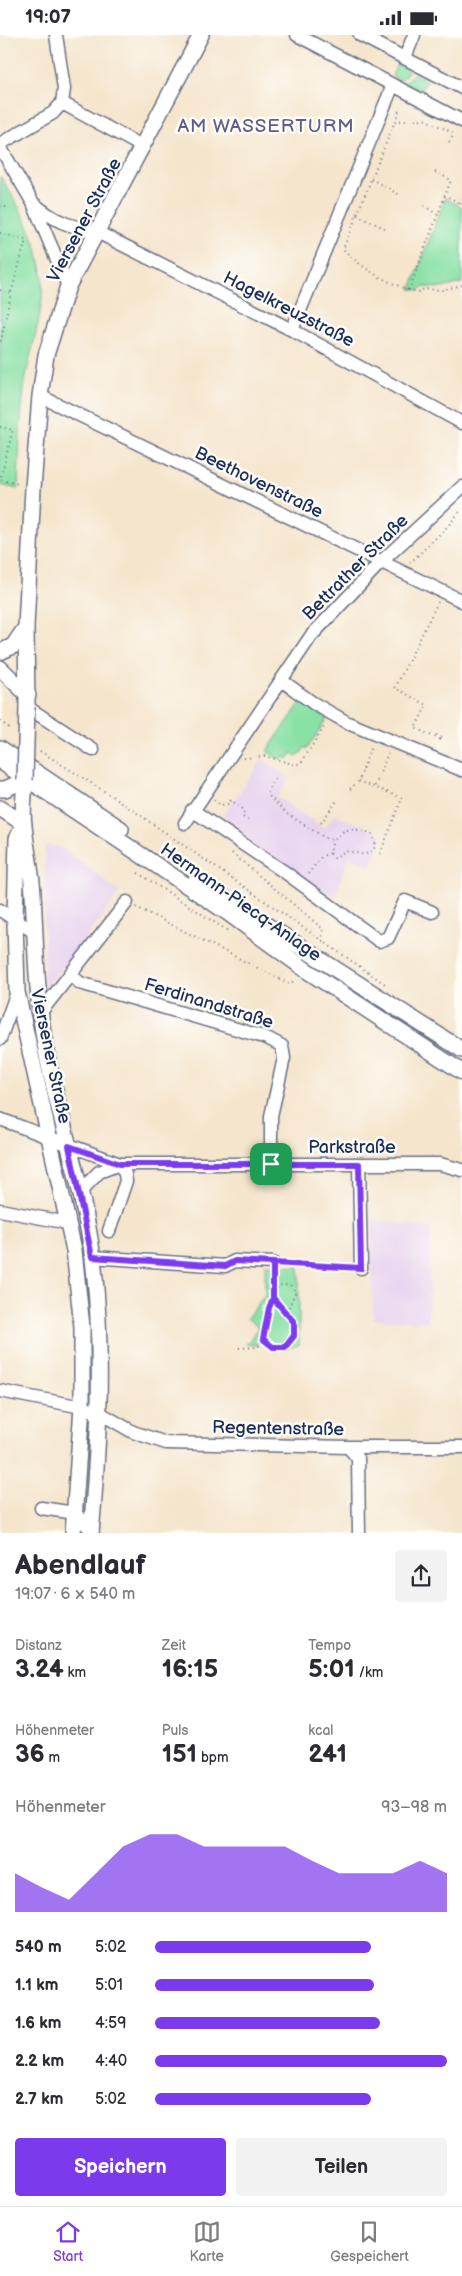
<!DOCTYPE html>
<html lang="de">
<head>
<meta charset="utf-8">
<style>
  :root { --surface:#fff; --page:#f2f2f3; --text:#2b2b33; --muted:#7c7c81; --line:#e1e1e2; --accent:#7c3aed }
  body { margin:0; font-family:"Balsamiq Sans",sans-serif; background:var(--page); color:var(--text); height:100vh; display:flex; flex-direction:column; font-size:19px; white-space:nowrap }
  * { box-sizing:border-box; margin:0 }
  p { font-size:16px; color:var(--muted) }
  .icon { flex:none; width:28px; height:28px; fill:none; stroke:currentColor; stroke-width:2; stroke-linecap:round; stroke-linejoin:round }
  .map { position:relative; height:1498px; overflow:hidden }
  .details { display:flex; flex-direction:column; background:var(--surface); flex:1 }
  .details>* { flex:none }
  .pin { position:absolute; display:grid; place-items:center; width:42px; height:42px; color:#fff; margin:-21px; border-radius:10px; box-shadow:0 2px 8px #0006 }
  .round { display:grid; place-items:center; flex:none; width:52px; height:52px; border-radius:5px; background:var(--page) }
  .headline { display:flex; align-items:center; justify-content:space-between; height:85px; padding:0 15px }
  h1 { font-size:28px; font-weight:700; line-height:38px }
  .metrics { display:grid; grid-template-columns:repeat(3,1fr); gap:8px; height:85px; padding:5px 15px }
  .metrics div { display:grid; align-content:center }
  .metrics b { font-size:25px; font-weight:700 }
  .metrics small { font-size:14px; font-weight:400 }
  .metrics p { font-size:14px }
  .chart { height:140px; padding:10px 15px }
  .chart p { display:flex; justify-content:space-between }
  .chart svg { width:100%; height:90px; margin-top:5px; fill:var(--accent); opacity:.7 }
  .button { display:flex; gap:10px; margin-top:auto; padding:10px 15px }
  .button a { flex:1; height:58px; border-radius:5px; background:var(--accent); color:#fff; font-size:20px; font-weight:700; line-height:58px; text-align:center }
  .button a+a { background:var(--page); color:var(--text) }
  ul { padding:0 15px; list-style:none; font-size:16px }
  li { display:grid; grid-template-columns:80px 60px 1fr; align-items:center; height:38px }
  li i { height:12px; border-radius:6px; background:var(--accent) }
  .status { display:flex; justify-content:space-between; align-items:center; height:35px; padding:0 25px; background:var(--surface); direction:ltr }
  .status svg { height:14px; fill:currentColor }
  .menu { display:flex; justify-content:space-around; align-items:center; height:70px; border-top:1px solid var(--line); background:var(--surface); font-size:14px; color:var(--muted) }
  .menu a { display:grid; justify-items:center; gap:2px }
  .menu .active { color:var(--accent) }
  .map>svg:first-child { display:block }
</style>
</head>
<body>
<div class="status"><b>19:07</b><svg viewBox="0 0 49 12"><path d="M0 12V9h3v3zM5 12V6h3v6zM10 12V3h3v9zM15 12V0h3v12zM26 1h20v11H26zM47 4h2v5h-2z"/></svg></div>
<div class="map">
<svg width="462" height="1499" viewBox="0 0 462 1499">
  <rect width="100%" height="100%" fill="#fdfcf7"/>
  <filter id="ink" filterUnits="userSpaceOnUse"><feTurbulence type="fractalNoise" baseFrequency=".02" numOctaves="2"/><feDisplacementMap in="SourceGraphic" scale="10" xChannelSelector="R" yChannelSelector="G"/><feConvolveMatrix kernelMatrix="1 2 1 2 8 2 1 2 1" color-interpolation-filters="sRGB"/></filter>
  <filter id="wash" filterUnits="userSpaceOnUse"><feTurbulence type="fractalNoise" baseFrequency=".0096" numOctaves="4" result="noise"/><feDisplacementMap in="SourceGraphic" scale="20" xChannelSelector="R" yChannelSelector="G"/><feGaussianBlur stdDeviation="1.12" result="paint"/><feColorMatrix in="noise" values="0 0 0 0 0 0 0 0 0 0 0 0 0 0 0 0 0 1.4 0 .05"/><feComposite in="paint" operator="in"/></filter>
  <g filter="url(#wash)">
    <rect width="100%" height="100%" fill="#f5e5cc"/>
    <!-- built -->
    <path fill="#e7d2ef" d="M262 724 289 743 277 762 324 793 335 779 383 800 371 831 349 822 335 861 315 852 219 787Z
      M45 810 61 812 120 857 69 926 44 953Z
      M371 1184 431 1193 428 1287 373 1284Z"/>
    <!-- green -->
    <path fill="#89e1a5" stroke="#528882" d="M397 29 409 36 401 45 392 41Z
      M414 38 428 46 420 55 405 48Z
      M0 141C18 170 35 197 41 231 48 270 31 309 25 347 20 382 19 418 18 454L0 450Z
      M445 163 462 172V248L442 253 423 252 420 255 411 254Z
      M302 666 327 683 307 714 305 712 301 718 296 721 292 718 288 724 285 722 279 724 267 716Z
      M265 1230 299 1232V1310C282 1315 275 1317 260 1306L257 1310 246 1309 259 1293 247 1283 265 1260Z"/>
  </g>
  <g filter="url(#ink)">
    <g fill="none" stroke-linecap="round" stroke-linejoin="round">
      <!-- minor casing -->
      <g stroke="#676f84" stroke-width="15">
        <path id="minor" d="M56 0 64 54 62 68
          M297 0 462 86
          M360 0 462 53
          M405 23 414 0
          M62 68 143 112
          M0 109 53 78 62 68
          M0 112 33 168 68 251
          M33 168C57 188 67 190 97 197L292 295 462 388
          M292 295 393 50
          M40 361 462 566
          M281 645 313 668 348 688 462 735
          M27 672 93 715
          M192 775 286 838 379 906 388 903 405 866 432 877
          M185 788 311 601 382 526 462 452
          M0 875 34 897
          M70 939 80 948 267 1003 282 1011 284 1023 271 1081V1129
          M40 978 127 867
          M0 1004 17 957
          M0 1084 120 1129H440L462 1135
          M359 1129 361 1233
          M80 1157 99 1137 120 1129 125 1139 126 1146 109 1196
          M0 1175 68 1188
          M92 1222 225 1231 235 1226 273 1228
          M0 1356 82 1372 100 1378 133 1397 166 1408 348 1412H462
          M348 1412 358 1423 359 1499
          M41 1473 75 1478 91 1495"/>
      </g>
      <!-- major casing -->
      <g stroke="#676f84" stroke-width="18">
        <path id="major" d="M0 617 13 611 26 592
          M0 633 28 660
          M27 672 26 592 33 453 40 361 46 320 68 251 201 0
          M0 713 121 794
          M0 726 228 878 306 935 462 1037
          M0 754H5L25 745C24 760 22 776 24 791 26 814 32 836 33 859 36 912 36 962 46 1015 59 1085 84 1153 93 1224 104 1316 99 1406 91 1499
          M0 773 24 789
          M23 791 17 804 15 885 17 957 74 1215 82 1292V1372L73 1499
          M196 845 462 1015"/>
      </g>
      <!-- path -->
      <path stroke="#676f84" stroke-width="2" stroke-dasharray="1 4" stroke-linecap="butt" d="M399 76 343 214C363 234 382 245 409 255
        M395 86 424 84 456 99
        M449 107 454 99
        M435 137 451 145 409 255 421 257 423 254 442 255 462 250
        M371 144 400 160
        M444 160 462 169
        M460 168 462 163
        M0 171 9 173
        M424 171 437 179
        M357 180 388 195
        M0 198 26 205 11 258
        M0 255 11 258 0 310
        M0 392 13 395 0 445
        M1 445 19 449
        M410 528 447 492 462 474
        M0 686 12 695
        M436 700 442 703 441 705 415 693 427 670 395 653 438 567
        M40 716 115 763 388 951
        M244 723 265 721 296 730 301 728 326 689
        M275 744 268 755V760L287 779 327 804C336 806 337 800 344 796 351 793 365 795 372 799L376 810C369 825 358 817 345 816L334 823 330 818 333 805
        M359 746 402 763 380 819
        M375 751 388 718
        M350 754 359 746 371 711
        M214 765 220 770 229 769 231 765 244 775 243 782 248 785
        M321 788 338 764
        M232 818 323 894 322 905
        M138 838 228 896
        M308 839 322 821 330 818
        M136 872 290 949 295 945
        M286 1229 349 1232
        M273 1240V1263L269 1273 263 1304 273 1312H285C296 1298 297 1291 286 1278L296 1256 290 1250H279L273 1263 286 1278
        M239 1313 258 1312 263 1304"/>
      <!-- minor -->
      <use href="#minor" stroke="#fff" stroke-width="12"/>
      <!-- major -->
      <use href="#major" stroke="#fff" stroke-width="15"/>
      <!-- major-bridge casing -->
      <g stroke="#676f84" stroke-width="18" stroke-linecap="butt">
        <path id="major-bridge" d="M25 745 27 672"/>
      </g>
      <!-- major-bridge -->
      <use href="#major-bridge" stroke="#fff" stroke-width="15"/>
    </g>
  </g>
  <g fill="none" stroke-linecap="round" stroke-linejoin="round" filter="url(#ink)">
    <!-- route casing -->
    <g stroke="#fff" stroke-width="10">
      <path id="route" d="M271 1129H120L69 1111 92 1222 225 1231 235 1226 273 1228V1263L269 1273 263 1304 273 1312H285L294 1301V1287L273 1263V1228L361 1233 359 1129H271"/>
    </g>
    <!-- route -->
    <use href="#route" stroke="#7c3aed" stroke-width="6"/>
  </g>
  <g text-anchor="middle" stroke-width="5" stroke-linejoin="round" paint-order="stroke">
    <!-- street labels -->
    <g font-size="18" fill="#1b2f5e" stroke="#fdfcf7">
      <text transform="translate(84 185) rotate(-62)" y="6">Viersener Straße</text>
      <text transform="translate(289 274) rotate(27)" y="6">Hagelkreuzstraße</text>
      <text transform="translate(259 447) rotate(26)" y="6">Beethovenstraße</text>
      <text transform="translate(355 532) rotate(-45)" y="6">Bettrather Straße</text>
      <text transform="translate(241 867) rotate(35)" y="6">Hermann-Piecq-Anlage</text>
      <text transform="translate(209 968) rotate(17)" y="6">Ferdinandstraße</text>
      <text transform="translate(51 1021) rotate(78)" y="6">Viersener Straße</text>
      <text x="352" y="1118">Parkstraße</text>
      <text transform="translate(278 1393) rotate(1)" y="6">Regentenstraße</text>
    </g>
    <!-- neighbourhood labels -->
    <g font-size="19" letter-spacing="1" fill="#5d5e8c" stroke="#fdfcf7">
      <text x="266" y="97">AM WASSERTURM</text>
    </g>
  </g>
</svg>
<div class="pin" style="left:271px;top:1129px;background:#1e9e55"><svg class="icon" aria-label="arrive" viewBox="0 0 24 24"><path d="M6 21V4h12l-3 4 3 4H6"/></svg></div>
</div>
<section class="details">
<div class="headline"><div><h1>Abendlauf</h1><p>19:07 · 6 × 540 m</p></div><a class="round"><svg class="icon" aria-label="share" viewBox="0 0 24 24"><path d="M12 15V3M7 8l5-5 5 5M5 13v7h14v-7"/></svg></a></div>
<div class="metrics">
<div><p>Distanz</p><b>3.24<small> km</small></b></div>
<div><p>Zeit</p><b>16:15</b></div>
<div><p>Tempo</p><b>5:01<small> /km</small></b></div>
</div>
<div class="metrics">
<div><p>Höhenmeter</p><b>36<small> m</small></b></div>
<div><p>Puls</p><b>151<small> bpm</small></b></div>
<div><p>kcal</p><b>241</b></div>
</div>
<div class="chart"><p><span>Höhenmeter</span>93–98 m</p>
<svg viewBox="0 0 160 44" preserveAspectRatio="none"><path d="M0 44V25L10 32L20 38L30 25L40 12L50 6L60 6L70 12L80 12L90 12L100 12L110 19L120 25L130 25L140 25L150 19L160 25V44z"/></svg>
</div>
<ul>
<li><b>540 m</b>5:02<i style="width:74%"></i></li>
<li><b>1.1 km</b>5:01<i style="width:75%"></i></li>
<li><b>1.6 km</b>4:59<i style="width:77%"></i></li>
<li><b>2.2 km</b>4:40<i style="width:100%"></i></li>
<li><b>2.7 km</b>5:02<i style="width:74%"></i></li>
</ul>
<div class="button"><a>Speichern</a><a>Teilen</a></div>
</section>
<nav class="menu">
<a class="active"><svg class="icon" aria-label="home" viewBox="0 0 24 24"><path d="M3 11l9-7 9 7M6 9v11h12V9"/></svg>Start</a>
<a><svg class="icon" aria-label="map" viewBox="0 0 24 24"><path d="M3 6l6-2 6 2 6-2v14l-6 2-6-2-6 2zM9 4v14M15 6v14"/></svg>Karte</a>
<a><svg class="icon" aria-label="saved" viewBox="0 0 24 24"><path d="M7 4h10v16l-5-4-5 4z"/></svg>Gespeichert</a>
</nav>
</body>
</html>
